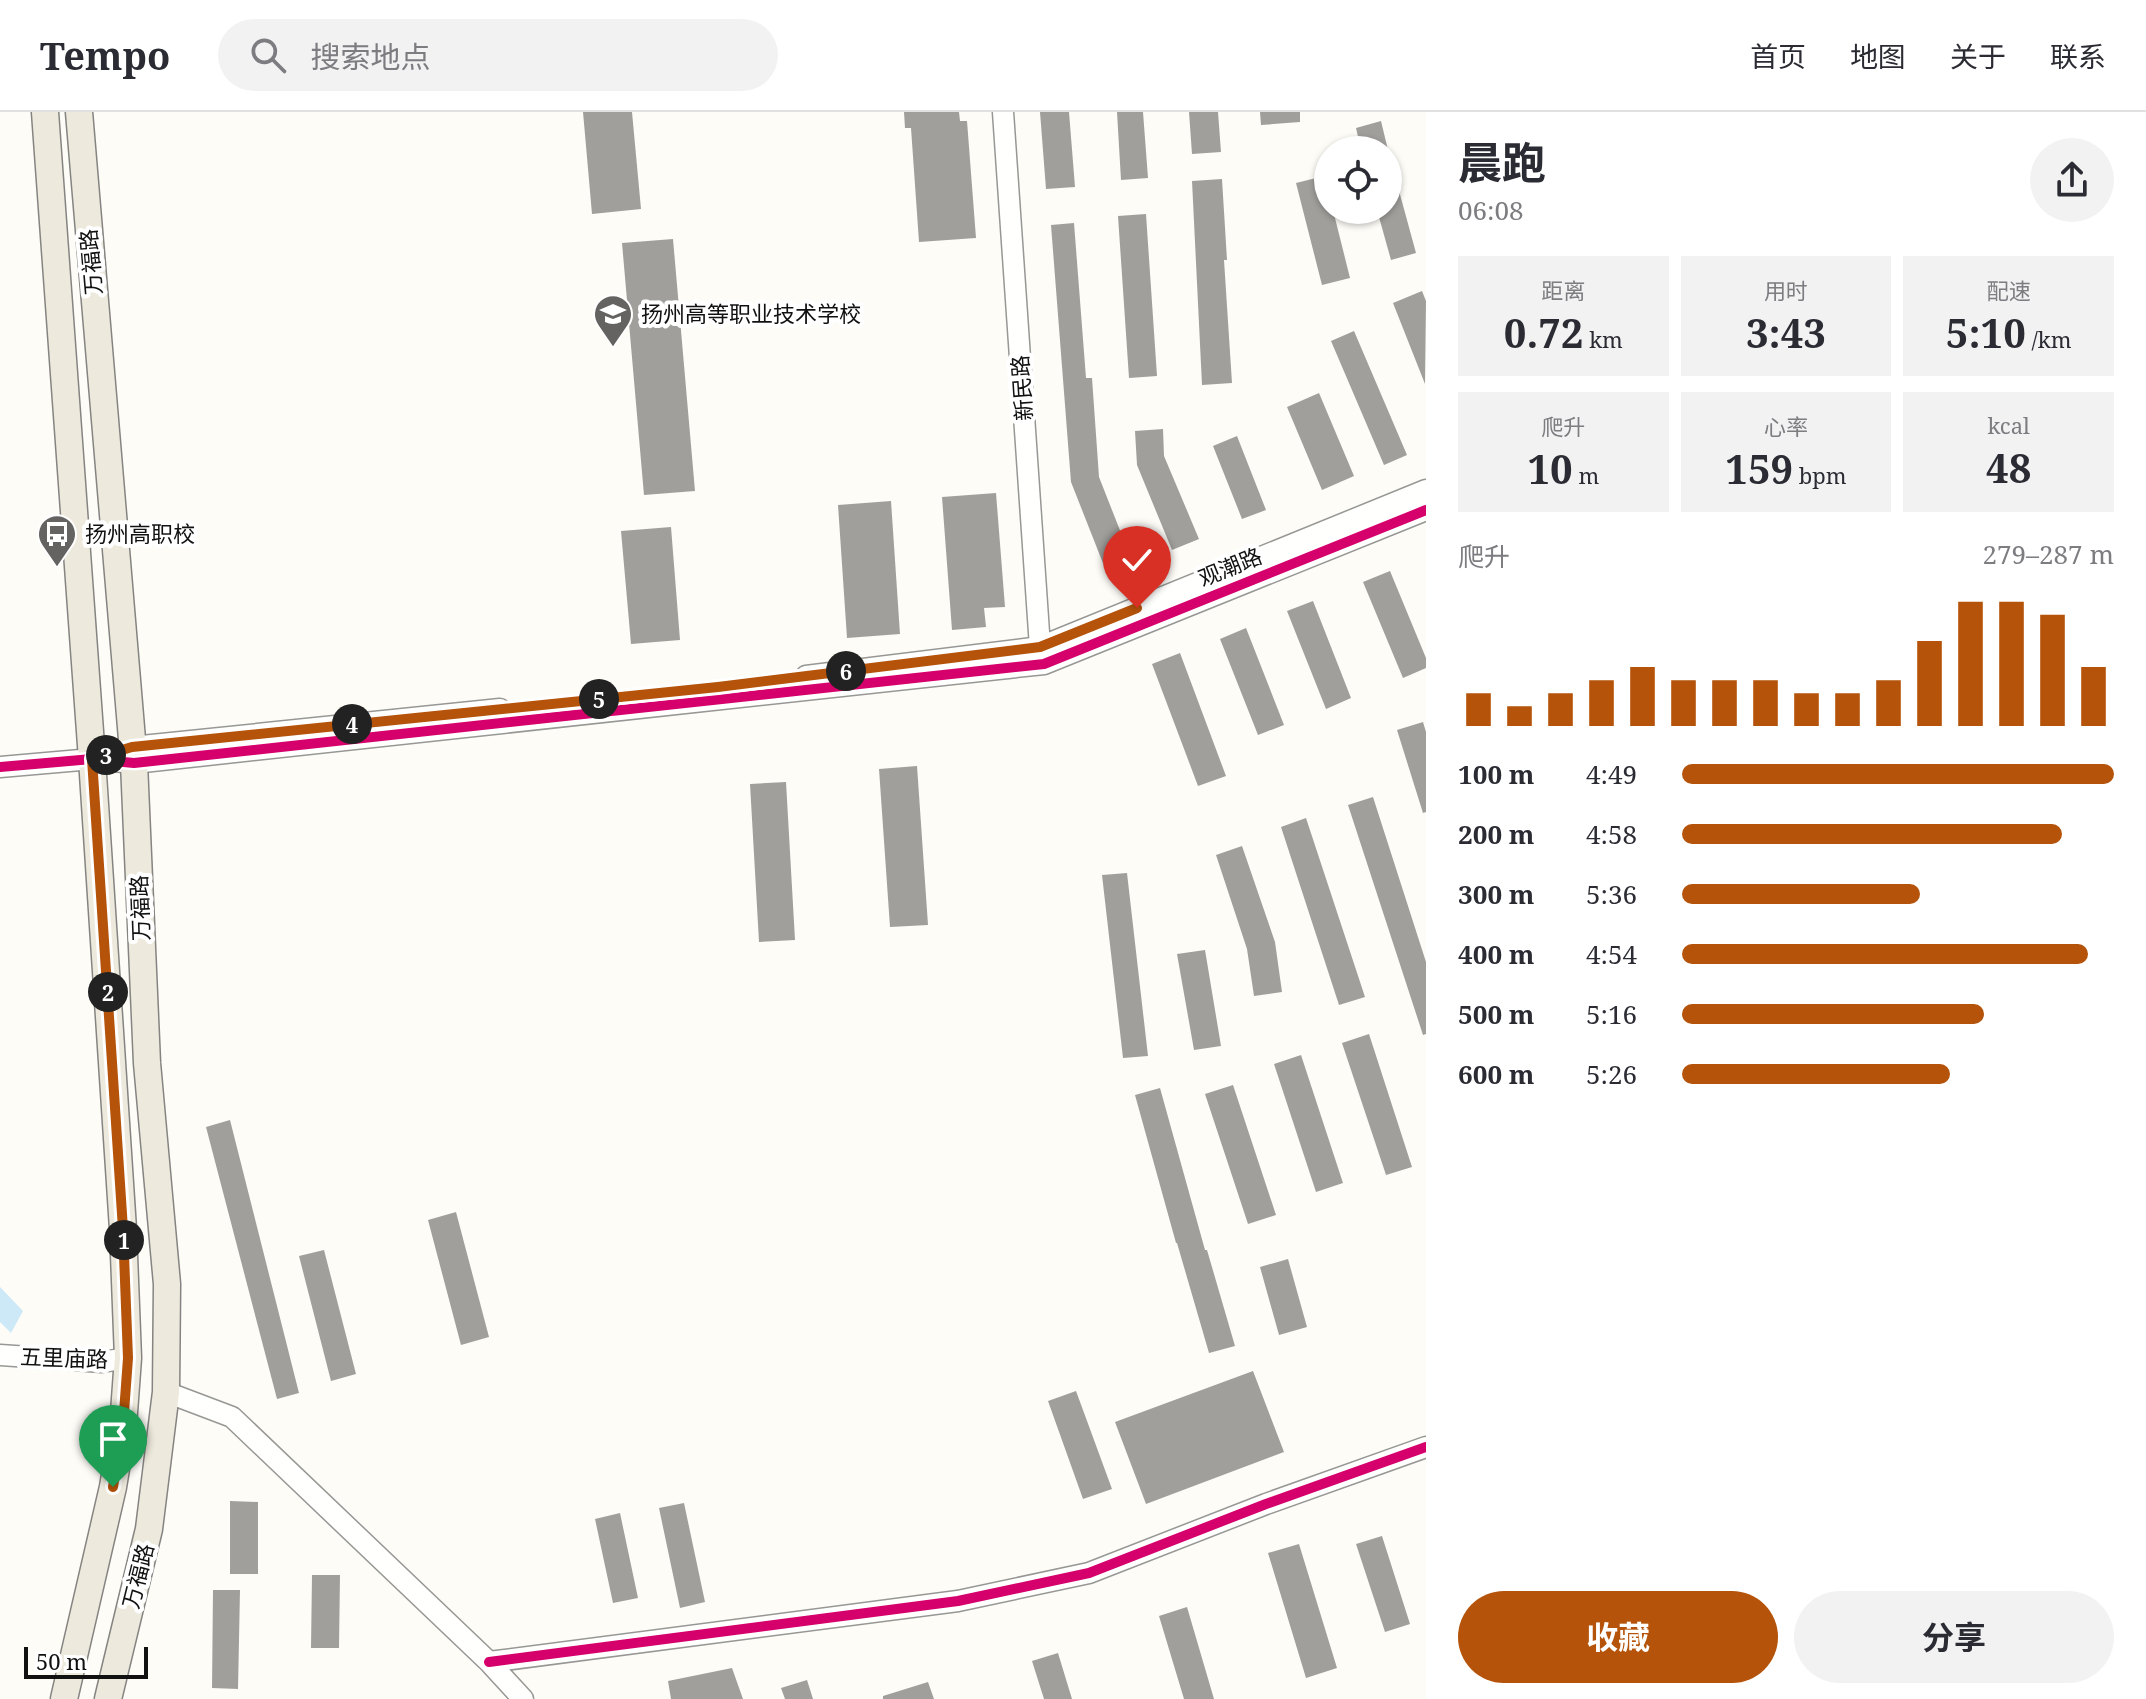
<!DOCTYPE html>
<html lang="zh">
<head>
<meta charset="utf-8">
<style>
  :root { --surface:#fff; --page:#f2f2f3; --text:#2b2b33; --muted:#7c7c81; --line:#e1e1e2; --accent:#b45309 }
  body { margin:0; font-family:"Noto Serif","Noto Sans SC",serif; background:var(--page); color:var(--text); height:100vh; display:flex; flex-direction:column; font-size:30px; white-space:nowrap }
  * { box-sizing:border-box; margin:0 }
  p { font-size:26px; color:var(--muted) }
  .icon { flex:none; width:44px; height:44px; fill:none; stroke:currentColor; stroke-width:2; stroke-linecap:round; stroke-linejoin:round }
  .map { position:relative; flex:1; overflow:hidden }
  .sheet { display:flex; flex-direction:column; background:var(--surface); width:720px }
  .sheet>* { flex:none }
  .fabs { position:absolute; left:1314px; top:24px; display:grid; gap:16px }
  .fabs a { display:grid; place-items:center; width:88px; height:88px; border-radius:50%; background:var(--surface); box-shadow:0 2px 6px #0004; font-size:40px }
  .scale { position:absolute; left:24px; bottom:20px; width:124px; box-sizing:border-box; padding-left:8px; border:4px solid #111; border-top:0; font-size:22px; line-height:28px; white-space:nowrap; color:#111; -webkit-text-stroke:6px #fff; paint-order:stroke }
  .pin { position:absolute; display:grid; place-items:center; width:68px; height:68px; color:#fff; margin:-82px -34px; border-radius:50% 50% 50% 0; rotate:-45deg; box-shadow:0 0 8px #0007 }
  .pin .icon { rotate:45deg }
  .km { position:absolute; width:40px; height:40px; margin:-20px; border-radius:50%; background:#222; color:#fff; font-size:22px; line-height:40px; text-align:center }
  .round { display:grid; place-items:center; flex:none; width:84px; height:84px; border-radius:42px; background:var(--page) }
  .summary { display:flex; align-items:center; justify-content:space-between; height:136px; padding:0 32px }
  h1 { font-size:44px; font-weight:700; line-height:60px }
  .metrics { display:grid; grid-template-columns:repeat(3,1fr); gap:12px; height:136px; padding:8px 32px }
  .metrics div { display:grid; align-content:center; border-radius:0px; background:var(--page); text-align:center }
  .metrics b { font-size:40px; font-weight:700 }
  .metrics small { font-size:22px; font-weight:400 }
  .metrics p { font-size:22px }
  .chart { height:224px; padding:16px 32px }
  .chart p { display:flex; justify-content:space-between }
  .chart svg { width:100%; height:144px; margin-top:8px; stroke:var(--accent); stroke-width:6 }
  .primary-button { display:flex; gap:16px; margin-top:auto; padding:16px 32px }
  .primary-button a { flex:1; height:92px; border-radius:48px; background:var(--accent); color:#fff; font-size:32px; font-weight:700; line-height:92px; text-align:center }
  .primary-button a+a { background:var(--page); color:var(--text) }
  ul { padding:0 32px; list-style:none; font-size:26px }
  li { display:grid; grid-template-columns:128px 96px 1fr; align-items:center; height:60px }
  li i { height:20px; border-radius:10px; background:var(--accent) }
  header { display:flex; align-items:center; gap:48px; box-sizing:border-box; height:112px; padding:0 40px; background:var(--surface); border-bottom:2px solid var(--line) }
  header strong { font-size:38px }
  nav { display:flex; gap:44px; margin-inline-start:auto; font-size:28px }
  .search { width:560px; height:72px; background:var(--page); display:flex; align-items:center; gap:20px; box-sizing:border-box; padding:0 28px; border-radius:44px; color:var(--muted); font-size:30px }
  main { display:flex; flex:1; min-height:0 }
  .map>svg:first-child { display:block }
</style>
</head>
<body>
<header>
<strong>Tempo</strong>
<div class="search"><svg class="icon" aria-label="search" viewBox="0 0 24 24"><circle cx="10" cy="10" r="6"/><path d="M15 15l6 6"/></svg>搜索地点</div>
<nav><a>首页</a><a>地图</a><a>关于</a><a>联系</a></nav>
</header>
<main>
<div class="map">
<svg width="1426" height="1587" viewBox="0 0 1426 1587">
  <rect width="100%" height="100%" fill="#fdfcf7"/>
  <!-- water -->
  <path fill="#cde8f7" d="M0 1175 23 1199 11 1221 0 1210Z"/>
  <!-- building -->
  <path fill="#a19f9c" d="M583 0H632L641 97 592 102Z
    M904 0H959L960 9H967L976 126 919 130 911 16H905Z
    M1040 0H1069L1075 75 1046 77Z
    M1117 0H1143L1148 66 1121 68Z
    M1189 0H1218L1221 40 1192 42Z
    M1260 0H1300V10L1261 13Z
    M1381 9 1388 38H1361L1356 16Z
    M1388 53H1392L1416 141 1391 148 1377 98H1388Z
    M1324 64 1328 80V98H1333L1350 166 1322 173 1296 71Z
    M1222 67 1227 148H1224L1232 271 1202 273 1192 69Z
    M1146 102 1157 264 1129 266 1118 104Z
    M1074 111 1086 266H1092L1099 365 1134 454 1108 464 1071 370 1051 113Z
    M673 127 695 379 644 383 622 131Z
    M1422 179 1426 189 1425 272 1393 191Z
    M1354 219 1407 343 1384 353 1331 229Z
    M1319 281 1354 364 1322 378 1287 295Z
    M1163 317 1164 344 1199 427 1172 438 1137 353 1135 319Z
    M1237 324 1266 398 1242 407 1213 334Z
    M996 381 1005 495 984 496 986 515 952 518 942 385Z
    M891 389 900 522 847 526 838 393Z
    M671 415 680 528 631 532 621 419Z
    M1390 459 1426 546V556L1403 566 1363 470Z
    M1313 489 1351 586 1326 597 1287 499Z
    M1246 516 1284 613 1258 623 1220 527Z
    M1180 541 1226 664 1198 674 1152 552Z
    M1423 610 1426 620V700L1423 701 1397 618Z
    M917 654 928 813 890 815 879 657Z
    M786 670 795 828 759 830 750 672Z
    M1373 685 1426 850V922L1423 923 1348 693Z
    M1306 706 1365 885 1339 893 1281 715Z
    M1242 734 1275 830 1282 880 1254 884 1247 837 1216 743Z
    M1127 761 1148 944 1123 946 1102 763Z
    M1205 838 1221 934 1194 938 1177 842Z
    M1369 922 1412 1055 1386 1063 1342 931Z
    M1301 943 1343 1071 1316 1080 1274 952Z
    M1233 973 1276 1103 1248 1112 1205 982Z
    M1160 976 1205 1138H1207L1235 1234 1209 1241 1177 1131H1176L1135 983Z
    M230 1008 299 1281 277 1287 206 1015Z
    M456 1100 489 1225 461 1233 428 1108Z
    M324 1138 356 1262 331 1269 299 1144Z
    M1288 1147 1307 1215 1279 1223 1260 1155Z
    M1253 1259 1284 1340 1146 1392 1115 1310Z
    M1076 1279 1112 1377 1083 1387 1048 1289Z
    M230 1389 258 1390V1462H230Z
    M684 1391 705 1490 680 1496 659 1396Z
    M620 1401 638 1486 613 1491 595 1407Z
    M1382 1424 1410 1512 1385 1520 1356 1432Z
    M1299 1432 1337 1556 1306 1566 1268 1441Z
    M312 1463H340L339 1536H311Z
    M213 1478H240L238 1577 212 1576Z
    M1187 1495 1214 1587H1184L1159 1504Z
    M1058 1541 1072 1587H1044L1032 1549Z
    M732 1556 743 1587H671L668 1569Z
    M807 1568 813 1587H785L781 1576Z
    M928 1570 934 1587H883V1584Z"/>
  <g fill="none" stroke-linecap="round" stroke-linejoin="round">
    <!-- minor casing -->
    <g stroke="#979795" stroke-width="23">
      <path id="minor" d="M1003 0 1040 535 1043 546
        M806 564 1040 535 1426 378
        M119 639 132 635 500 597
        M0 655 92 647 134 651 1044 552 1426 398
        M0 1243 102 1250 128 1246
        M166 1280 232 1305 489 1550 523 1587
        M489 1550 958 1489 1089 1461 1266 1392 1426 1335"/>
    </g>
    <!-- major casing -->
    <g stroke="#858482" stroke-width="29">
      <path id="major" d="M45 0 92 647 123 1117 128 1246 123 1314 113 1375 64 1587
        M79 0 134 651 147 951 167 1172 166 1280 149 1417 108 1587"/>
    </g>
    <!-- minor -->
    <use href="#minor" stroke="#fffffe" stroke-width="20"/>
    <!-- major -->
    <use href="#major" stroke="#ede9dc" stroke-width="26"/>
    <!-- cycleway casing -->
    <g stroke="#fff" stroke-width="15">
      <path id="cycleway" d="M0 655 92 647 134 651 1044 552 1426 398
        M489 1550 958 1489 1089 1461 1266 1392 1426 1335"/>
    </g>
    <!-- cycleway -->
    <use href="#cycleway" stroke="#d6006c" stroke-width="10"/>
  </g>
  <g fill="none" stroke-linecap="round" stroke-linejoin="round">
    <!-- route casing -->
    <g stroke="#fff" stroke-width="16">
      <path id="route" d="M113 1375 123 1314 128 1246 123 1117 92 647 132 635 718 575 1040 535 1137 496"/>
    </g>
    <!-- route -->
    <use href="#route" stroke="#b45309" stroke-width="10"/>
  </g>
  <!-- icons -->
  <defs>
    <g id="school-pin" transform="scale(2)"><path d="M0 17L-7.5 6A9.5 9.5 0 1 1 7.5 6Z" fill="#646362" stroke="#fff"/><path d="M0-5L7-2L0 1L-7-2ZM-4 1L0 2.5L4 1V4Q0 6-4 4Z" fill="#fff"/></g>
    <g id="bus-pin" transform="scale(2)"><path d="M0 17L-7.5 6A9.5 9.5 0 1 1 7.5 6Z" fill="#646362" stroke="#fff"/><path d="M-5-6H5V4H4V6H2V4H-2V6H-4V4H-5ZM-3.5-4V0h7V-4ZM-3.5 1.2v1.5H-2V1.2ZM2 1.2v1.5H3.5V1.2Z" fill="#fff"/></g>
  </defs>
  <g fill-rule="evenodd">
    <use href="#school-pin" x="613" y="202"/>
    <use href="#bus-pin" x="57" y="422"/>
  </g>
  <g text-anchor="middle" stroke-width="8" stroke-linejoin="round" paint-order="stroke">
    <!-- street labels -->
    <g font-size="22" fill="#111" stroke="#fff">
      <text transform="translate(91 150) rotate(-95)" y="8">万福路</text>
      <text transform="translate(1022 276) rotate(-94)" y="8">新民路</text>
      <text transform="translate(1230 455) rotate(-22)" y="8">观潮路</text>
      <text transform="translate(140 796) rotate(-92)" y="8">万福路</text>
      <text transform="translate(64 1246) rotate(2)" y="8">五里庙路</text>
      <text transform="translate(138 1464) rotate(-76)" y="8">万福路</text>
    </g>
    <!-- poi labels -->
    <g font-size="22" fill="#111" stroke="#fff" text-anchor="start">
      <text x="641" y="210">扬州高等职业技术学校</text>
      <text x="85" y="430">扬州高职校</text>
    </g>
  </g>
</svg>
<div class="fabs">
<a><svg class="icon" aria-label="locate" viewBox="0 0 24 24"><circle cx="12" cy="12" r="6"/><path d="M12 2v4M12 18v4M2 12h4M18 12h4"/></svg></a>
</div>
<div class="scale">50 m</div>
<div class="pin" style="left:113px;top:1375px;background:#1e9e55"><svg class="icon" aria-label="arrive" viewBox="0 0 24 24"><path d="M6 21V4h12l-3 4 3 4H6"/></svg></div>
<div class="pin" style="left:1137px;top:496px;background:#d93025"><svg class="icon" aria-label="check" viewBox="0 0 24 24"><path d="M5 12l5 5 9-10"/></svg></div>
<b class="km" style="left:124px;top:1128px">1</b>
<b class="km" style="left:108px;top:880px">2</b>
<b class="km" style="left:106px;top:643px">3</b>
<b class="km" style="left:352px;top:612px">4</b>
<b class="km" style="left:599px;top:587px">5</b>
<b class="km" style="left:846px;top:559px">6</b>
</div>
<section class="sheet">
<div class="summary"><div><h1>晨跑</h1><p>06:08</p></div><a class="round"><svg class="icon" aria-label="share" viewBox="0 0 24 24"><path d="M12 15V3M7 8l5-5 5 5M5 13v7h14v-7"/></svg></a></div>
<div class="metrics">
<div><p>距离</p><b>0.72<small> km</small></b></div>
<div><p>用时</p><b>3:43</b></div>
<div><p>配速</p><b>5:10<small> /km</small></b></div>
</div>
<div class="metrics">
<div><p>爬升</p><b>10<small> m</small></b></div>
<div><p>心率</p><b>159<small> bpm</small></b></div>
<div><p>kcal</p><b>48</b></div>
</div>
<div class="chart"><p><span>爬升</span>279–287 m</p>
<svg viewBox="0 0 160 44" preserveAspectRatio="none"><path d="M5 44V34M15 44V38M25 44V34M35 44V30M45 44V26M55 44V30M65 44V30M75 44V30M85 44V34M95 44V34M105 44V30M115 44V18M125 44V6M135 44V6M145 44V10M155 44V26"/></svg>
</div>
<ul>
<li><b>100 m</b>4:49<i style="width:100%"></i></li>
<li><b>200 m</b>4:58<i style="width:88%"></i></li>
<li><b>300 m</b>5:36<i style="width:55%"></i></li>
<li><b>400 m</b>4:54<i style="width:94%"></i></li>
<li><b>500 m</b>5:16<i style="width:70%"></i></li>
<li><b>600 m</b>5:26<i style="width:62%"></i></li>
</ul>
<div class="primary-button"><a>收藏</a><a>分享</a></div>
</section>
</main>
</body>
</html>
